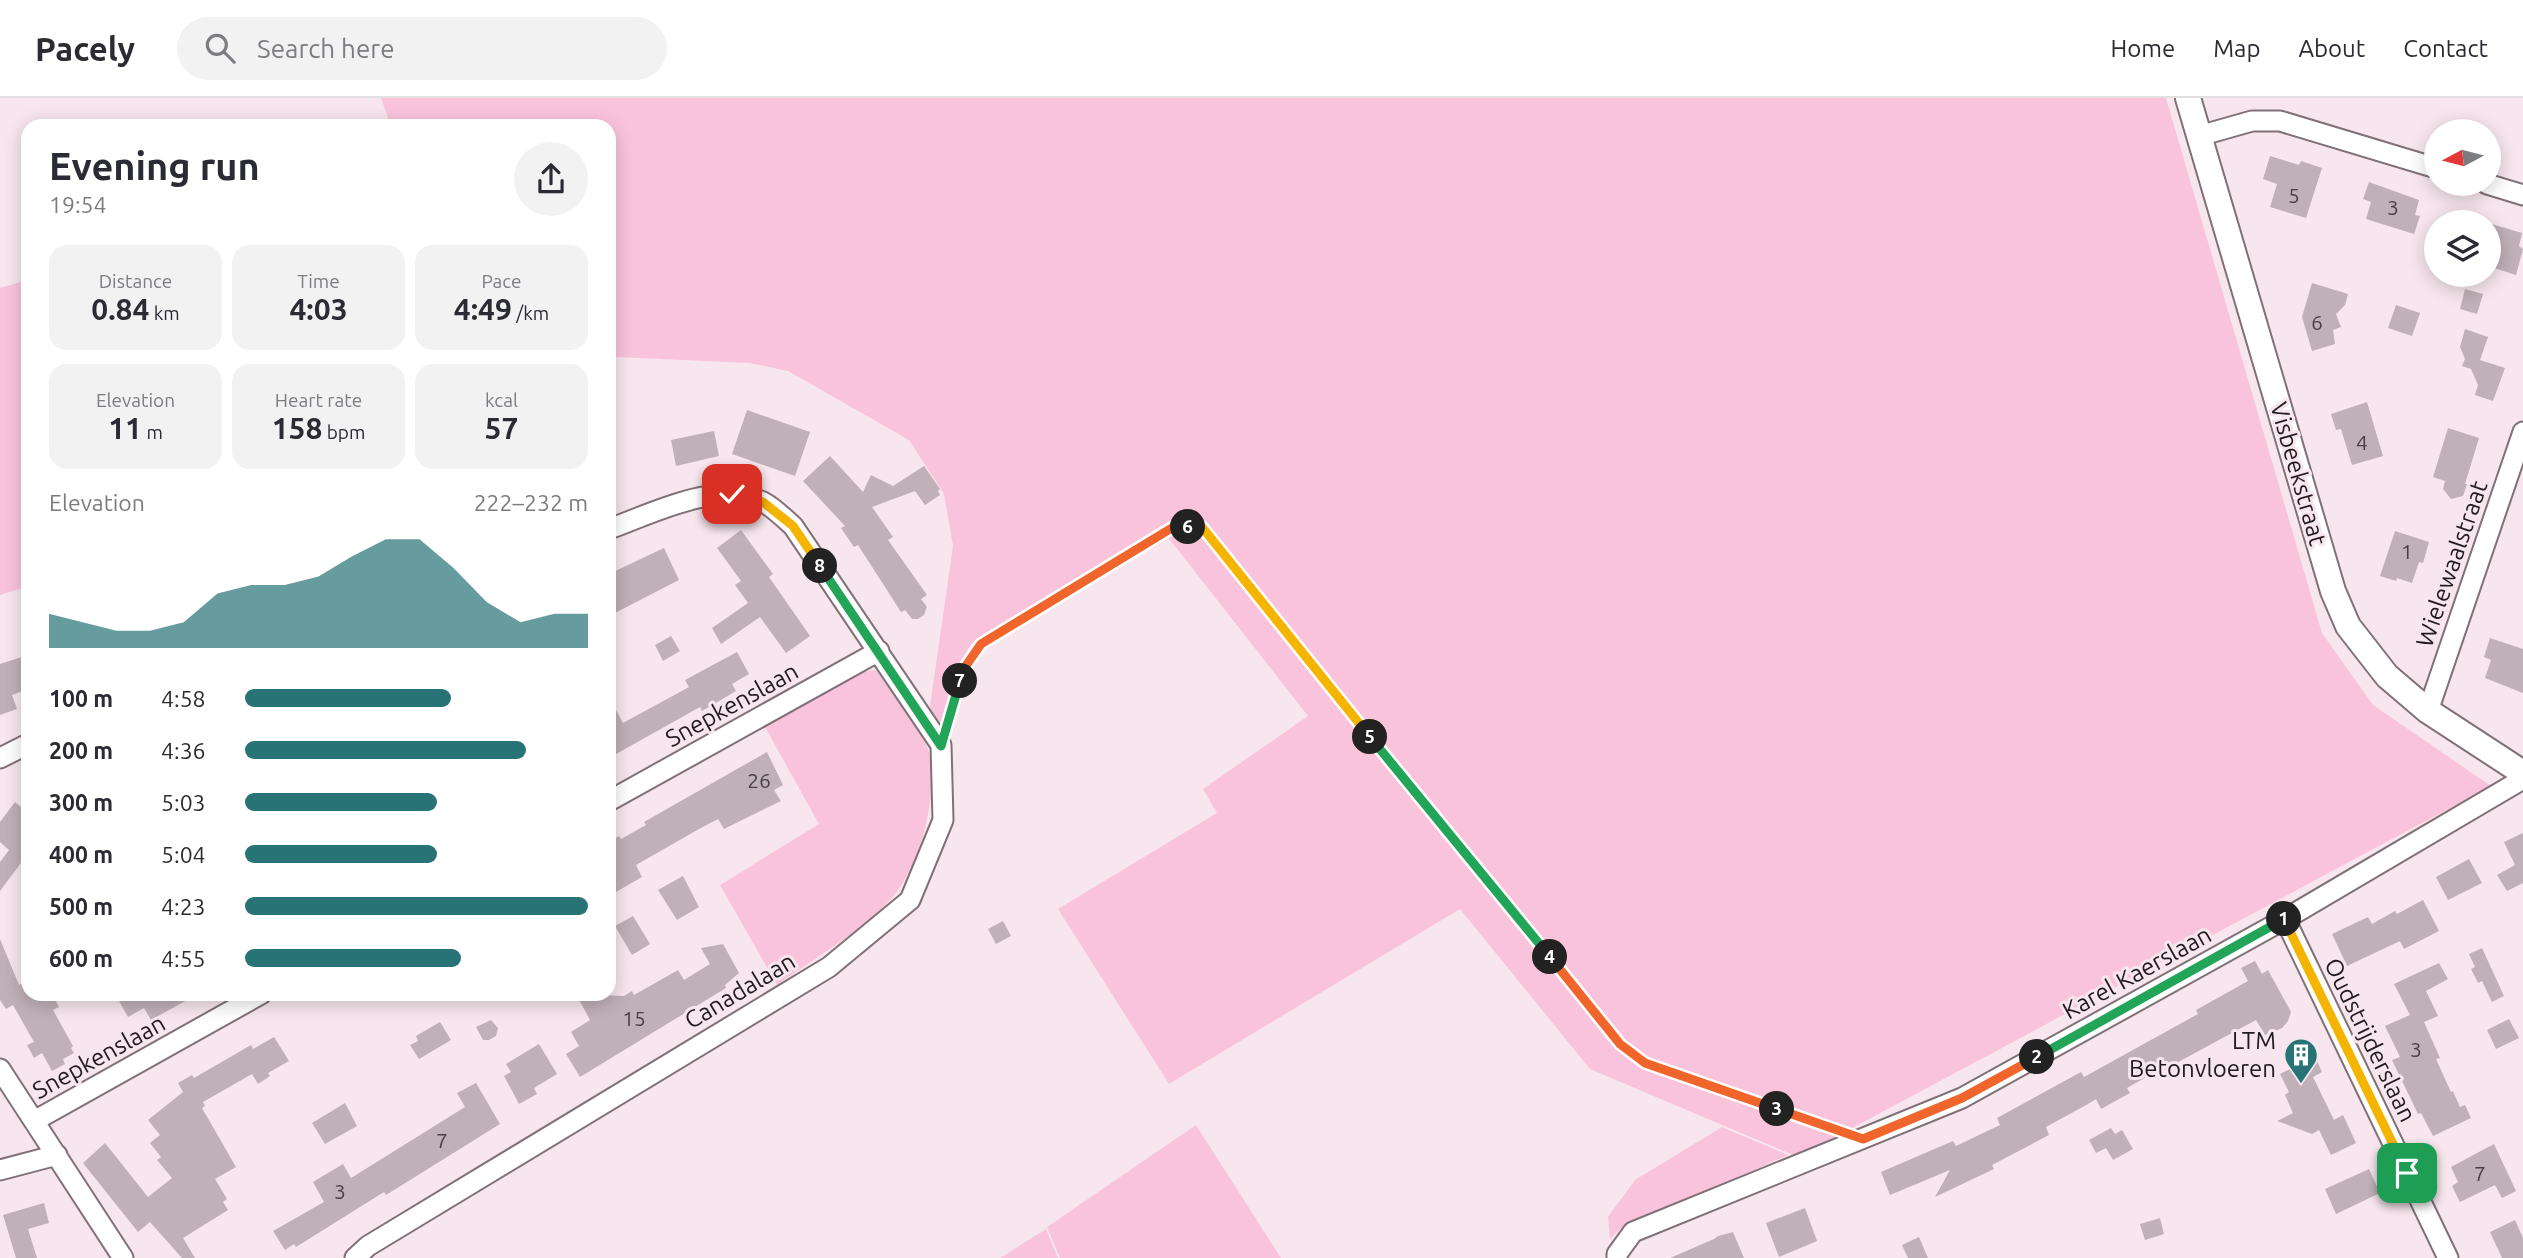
<!DOCTYPE html>
<html lang="en">
<head>
<meta charset="utf-8">
<style>
  :root { --surface:#fff; --page:#f2f2f3; --text:#2b2b33; --muted:#7c7c81; --line:#e1e1e2; --accent:#287376 }
  body { margin:0; font-family:Ubuntu,sans-serif; background:var(--page); color:var(--text); height:100vh; display:flex; flex-direction:column; font-size:26px; white-space:nowrap }
  * { box-sizing:border-box; margin:0 }
  p { font-size:23px; color:var(--muted) }
  .icon { flex:none; width:38px; height:38px; fill:none; stroke:currentColor; stroke-width:2; stroke-linecap:round; stroke-linejoin:round }
  .map { position:relative; flex:1; overflow:hidden }
  .side { position:absolute; left:21px; top:21px; width:595px; height:882px; display:flex; flex-direction:column; background:var(--surface); border-radius:21px; box-shadow:0 4px 18px #0003 }
  .side>* { flex:none }
  .needle { width:46px; rotate:263deg }
  .buttons { position:absolute; left:2424px; top:21px; display:grid; gap:14px }
  .buttons a { display:grid; place-items:center; width:77px; height:77px; border-radius:50%; background:var(--surface); box-shadow:0 4px 18px #0003; font-size:35px }
  .pin { position:absolute; display:grid; place-items:center; width:60px; height:60px; color:#fff; margin:-30px; border-radius:14px; box-shadow:0 4px 10px #0006 }
  .km { position:absolute; width:35px; height:35px; margin:-18px; border-radius:50%; background:#222; color:#fff; font-size:19px; line-height:35px; text-align:center }
  .round { display:grid; place-items:center; flex:none; width:74px; height:74px; border-radius:37px; background:var(--page) }
  .overview { display:flex; align-items:center; justify-content:space-between; height:119px; padding:0 28px }
  h1 { font-size:38px; font-weight:600; line-height:52px }
  .stats { display:grid; grid-template-columns:repeat(3,1fr); gap:10px; height:119px; padding:7px 28px }
  .stats div { display:grid; align-content:center; border-radius:18px; background:var(--page); text-align:center }
  .stats b { font-size:30px; font-weight:600 }
  .stats small { font-size:19px; font-weight:400 }
  .stats p { font-size:19px }
  .chart { height:196px; padding:14px 28px }
  .chart p { display:flex; justify-content:space-between }
  .chart svg { width:100%; height:126px; margin-top:7px; fill:var(--accent); opacity:.7 }
  ul { padding:0 28px; list-style:none; font-size:23px }
  li { display:grid; grid-template-columns:112px 84px 1fr; align-items:center; height:52px }
  li i { height:18px; border-radius:9px; background:var(--accent) }
  header { display:flex; align-items:center; gap:42px; box-sizing:border-box; height:98px; padding:0 35px; background:var(--surface); border-bottom:2px solid var(--line) }
  header strong { font-size:33px }
  nav { display:flex; gap:38px; margin-inline-start:auto; font-size:24px }
  .search { width:490px; height:63px; background:var(--page); display:flex; align-items:center; gap:18px; box-sizing:border-box; padding:0 24px; border-radius:38px; color:var(--muted); font-size:26px }
  .map>svg:first-child { display:block }
</style>
</head>
<body>
<header>
<strong>Pacely</strong>
<div class="search"><svg class="icon" aria-label="search" viewBox="0 0 24 24"><circle cx="10" cy="10" r="6"/><path d="M15 15l6 6"/></svg>Search here</div>
<nav><a>Home</a><a>Map</a><a>About</a><a>Contact</a></nav>
</header>
<div class="map">
<svg width="2523" height="1160" viewBox="0 0 2523 1160">
  <rect width="100%" height="100%" fill="#f7e6ed"/>
  <!-- green -->
  <path fill="#fac3dc" d="M381 0H2166L2322 535 2373 607 2491 688 1798 1059 1590 971 1460 811 1169 986 1058 811 1217 715 1203 691 1308 618 1160 429 972 545C956 569 952 598 946 626L940 631 929 615 953 448 944 396 909 342 788 273 750 265 617 259 609 263V28H391Z
    M28 182V488L0 497V190Z
    M876 572C889 592 919 628 927 648 935 671 932 693 928 716 923 745 909 782 889 803 859 835 813 861 777 887L720 787 819 726 765 629 855 575Z
    M1196 1027 1281 1160H1060L1047 1129Z
    M1722 1029 1788 1057 1620 1131 1610 1141 1608 1119 1635 1082Z
    M1046 1131 1058 1160H1000Z"/>
  <!-- building -->
  <path fill="#c0b0b7" d="M2270 58 2299 67 2301 63 2322 70 2306 120 2270 109 2277 86 2263 81Z
    M2369 84 2419 102 2415 117 2420 118 2414 136 2366 121 2371 104 2363 101Z
    M2488 125 2522 135 2519 148 2523 151 2516 177 2488 168Z
    M2312 185 2348 196 2345 207 2336 216 2341 229 2333 232 2335 246 2312 253 2302 219Z
    M2465 191 2483 196 2477 216 2460 211Z
    M2396 207 2420 215 2412 238 2388 230Z
    M2465 231 2488 239 2480 262 2505 270 2493 303 2475 297 2478 287 2471 271 2462 268 2465 261 2460 249Z
    M2367 304 2383 358 2352 367 2341 331 2336 332 2331 316Z
    M747 312 810 334 795 378 732 356Z
    M2448 330 2479 340 2465 386H2467L2463 398 2451 401 2443 391 2445 383 2433 379Z
    M714 333 719 358 676 368 671 342Z
    M830 358 863 394 871 377 893 388 924 368 940 391 938 393 940 397 925 407 915 393 872 409 893 439 888 442 927 497 921 501 927 509 924 517 918 521H912L905 512 901 514 858 447 854 449 841 430 845 428 803 383Z
    M741 432 773 476 769 479 810 538 786 555 760 519 721 546 712 530 748 505 735 487 741 483 717 450Z
    M2395 433 2429 444 2423 465 2419 464 2412 485 2397 480 2396 483 2380 478Z
    M664 450 679 482 609 518V476Z
    M671 538 680 553 663 563 655 547Z
    M2490 540 2523 551V595L2485 580 2491 562 2484 559Z
    M737 554 749 576 732 586 736 593 702 613 700 609 609 660V599L623 625 689 589 685 582Z
    M28 557V591L12 597 17 611 0 617V566Z
    M767 654 783 687 774 692 781 703 724 731 718 721 699 731 636 767 642 779 609 798V744L619 738 621 741 646 727 644 724Z
    M15 704 28 715V751L22 759 24 761 0 793V764L9 752 0 744V724Z
    M2523 735V785L2507 793 2497 777 2515 767 2504 744Z
    M2469 761 2482 785 2448 802 2436 779Z
    M683 778 699 809 677 822 658 792Z
    M2423 802 2439 833 2404 851 2400 843 2347 868 2332 836 2368 819 2372 826 2395 813 2397 816Z
    M633 818 650 846 632 857 615 828Z
    M1003 823 1011 838 996 846 988 831Z
    M0 841 19 887 28 882V896H52L59 909 53 912 73 948 71 950 74 955 63 961 65 966 52 973 42 955 34 960 27 947 34 944 13 907 6 911 0 902Z
    M723 846 739 875 725 887 726 890 580 979 566 956 579 948 571 934 590 922 576 896 624 898 632 893 634 897 678 872 684 882 710 866 701 850Z
    M2482 850 2504 898 2492 904 2482 883 2478 885 2471 871 2475 869 2469 856Z
    M2255 863 2262 876 2268 872 2291 914 2288 923 2282 930 2265 937 2256 922 2158 975 2157 973 2127 990 2130 995 2101 1011 2096 1001 2088 1006 2046 1029 2049 1037 1992 1067 1994 1071 1935 1099 1950 1072 1890 1097 1881 1074 1953 1043 1956 1048 2000 1027 1997 1020 2081 974 2084 979 2198 916 2196 912 2248 883 2241 870Z
    M2439 865 2448 881 2426 893 2438 918 2424 924 2440 960 2436 961 2451 994 2453 993 2460 1009 2465 1007 2471 1020 2433 1038 2421 1015 2418 1016 2392 962 2400 959 2385 928 2410 917 2394 886Z
    M115 896H198L151 922 144 910 128 919Z
    M2509 921 2519 940 2496 951 2487 932Z
    M491 922 498 930 496 938 489 942H483L476 929Z
    M440 924 451 942 419 961 410 947 418 943 416 938Z
    M274 939 289 963 268 975 270 978 258 986 252 976 203 1004 205 1008 202 1010 236 1069 215 1081 227 1101 223 1104 228 1112 183 1140 195 1160H182L150 1124 138 1134 83 1065 105 1045 148 1099 172 1080 157 1062 161 1059 150 1045 160 1037 148 1022 183 994 178 985 192 977 194 980 251 947 253 951Z
    M539 946 557 976 534 990 537 996 519 1006 504 978 511 974 506 966Z
    M2315 959 2322 974 2313 979 2334 1022 2343 1017 2356 1045 2331 1057 2319 1032 2312 1036 2277 1023 2293 1015 2285 997 2289 994 2280 976Z
    M476 985 500 1026 386 1097 384 1094 296 1149 294 1146 285 1152 273 1133 324 1104 313 1084 343 1066 351 1080 465 1009 457 995Z
    M345 1005 357 1028 325 1046 312 1025Z
    M2111 1030 2115 1036 2122 1032 2133 1051 2113 1062 2106 1050 2096 1055 2089 1042Z
    M2494 1046 2516 1093 2502 1100 2495 1087 2460 1104 2452 1088 2458 1084 2451 1069Z
    M2369 1071 2380 1095 2336 1116 2325 1091Z
    M44 1105 49 1125 28 1131 37 1160H16L3 1117Z
    M1805 1110 1817 1143 1779 1159 1766 1125Z
    M2160 1120 2164 1136 2145 1142 2140 1126Z
    M2515 1122 2523 1140V1160H2502L2490 1134Z
    M1733 1134 1744 1160H1670L1714 1141 1718 1138Z
    M1919 1139 1928 1160H1908L1902 1147Z"/>
  <g fill="none" stroke-linecap="round" stroke-linejoin="round">
    <!-- minor casing -->
    <g stroke="#807177" stroke-width="23">
      <path id="minor" d="M2199 38 2252 23H2280L2436 70
        M2487 86 2523 97
        M2428 613 2523 334
        M0 660 28 646
        M609 703 879 553
        M2285 821 2448 1160
        M0 971 123 1160
        M34 1023 261 896
        M0 1072 57 1057
        M355 1160 368 1148 829 869 910 802 943 722 941 647 793 428C784 420 773 409 763 404 715 382 654 415 609 431
        M1617 1160V1156L1633 1134 1962 1000 2285 821 2523 681"/>
    </g>
    <!-- tertiary casing -->
    <g stroke="#807177" stroke-width="28">
      <path id="tertiary" d="M2188 0 2333 493 2348 528 2387 578 2428 613 2523 675"/>
    </g>
    <!-- path -->
    <path stroke="#a4979d" stroke-width="3.5" stroke-dasharray="2 5" stroke-linecap="butt" d="M948 625 963 572 981 546 1175 428 1202 429 1620 946 1645 965 1835 1031"/>
    <!-- minor -->
    <use href="#minor" stroke="#fff" stroke-width="19"/>
    <!-- tertiary -->
    <use href="#tertiary" stroke="#fff" stroke-width="24"/>
  </g>
  <g fill="none" stroke-linecap="round" stroke-linejoin="round">
    <!-- split-1 casing -->
    <g stroke="#fff" stroke-width="14">
      <path id="split-1" d="M2284 821 2407 1075"/>
    </g>
    <!-- split-2 casing -->
    <g stroke="#fff" stroke-width="14">
      <path id="split-2" d="M2037 959 2284 821"/>
    </g>
    <!-- split-3 casing -->
    <g stroke="#fff" stroke-width="14">
      <path id="split-3" d="M1777 1011 1863 1041 1962 1000 2037 959"/>
    </g>
    <!-- split-4 casing -->
    <g stroke="#fff" stroke-width="14">
      <path id="split-4" d="M1550 859 1620 946 1645 965 1777 1011"/>
    </g>
    <!-- split-5 casing -->
    <g stroke="#fff" stroke-width="14">
      <path id="split-5" d="M1370 639 1550 859"/>
    </g>
    <!-- split-6 casing -->
    <g stroke="#fff" stroke-width="14">
      <path id="split-6" d="M1188 429H1202L1370 639"/>
    </g>
    <!-- split-7 casing -->
    <g stroke="#fff" stroke-width="14">
      <path id="split-7" d="M960 583 963 572 981 546 1175 428 1188 429"/>
    </g>
    <!-- split-8 casing -->
    <g stroke="#fff" stroke-width="14">
      <path id="split-8" d="M820 468 941 648 960 583"/>
    </g>
    <!-- split-9 casing -->
    <g stroke="#fff" stroke-width="14">
      <path id="split-9" d="M732 396 763 404 793 428 820 468"/>
    </g>
    <!-- split-1 -->
    <use href="#split-1" stroke="#f5b400" stroke-width="9"/>
    <!-- split-2 -->
    <use href="#split-2" stroke="#22a559" stroke-width="9"/>
    <!-- split-3 -->
    <use href="#split-3" stroke="#f0652b" stroke-width="9"/>
    <!-- split-4 -->
    <use href="#split-4" stroke="#f0652b" stroke-width="9"/>
    <!-- split-5 -->
    <use href="#split-5" stroke="#22a559" stroke-width="9"/>
    <!-- split-6 -->
    <use href="#split-6" stroke="#f5b400" stroke-width="9"/>
    <!-- split-7 -->
    <use href="#split-7" stroke="#f0652b" stroke-width="9"/>
    <!-- split-8 -->
    <use href="#split-8" stroke="#22a559" stroke-width="9"/>
    <!-- split-9 -->
    <use href="#split-9" stroke="#f5b400" stroke-width="9"/>
  </g>
  <!-- icons -->
  <defs>
    <g id="building-pin" transform="scale(1.75)"><path d="M0 17L-7.5 6A9.5 9.5 0 1 1 7.5 6Z" fill="#287376" stroke="#f7e6ed"/><path d="M-4-6H4V6H1V3H-1V6H-4ZM-2.5-4.3h1.7v1.8h-1.7ZM.8-4.3h1.7v1.8H.8ZM-2.5-1h1.7V.8h-1.7ZM.8-1h1.7V.8H.8Z" fill="#fff"/></g>
  </defs>
  <g fill-rule="evenodd">
    <use href="#building-pin" x="2301" y="957"/>
  </g>
  <g text-anchor="middle" stroke-width="6" stroke-linejoin="round" paint-order="stroke">
    <!-- number labels -->
    <g font-size="21" fill="#494044">
      <text x="2294" y="105">5</text>
      <text x="2393" y="117">3</text>
      <text x="2317" y="232">6</text>
      <text x="2362" y="352">4</text>
      <text x="2407" y="461">1</text>
      <text x="759" y="690">26</text>
      <text x="634" y="928">15</text>
      <text x="2416" y="959">3</text>
      <text x="442" y="1050">7</text>
      <text x="2480" y="1083">7</text>
      <text x="340" y="1101">3</text>
    </g>
    <!-- street labels -->
    <g font-size="24" fill="#211b1e" stroke="#f7e6ed">
      <text transform="translate(2298 376) rotate(74)" y="8">Visbeekstraat</text>
      <text transform="translate(2452 466) rotate(-71)" y="8">Wielewaalstraat</text>
      <text transform="translate(732 607) rotate(-29)" y="8">Snepkenslaan</text>
      <text transform="translate(2137 875) rotate(-29)" y="8">Karel Kaerslaan</text>
      <text transform="translate(740 893) rotate(-31)" y="8">Canadalaan</text>
      <text transform="translate(2370 942) rotate(64)" y="8">Oudstrijderslaan</text>
      <text transform="translate(99 959) rotate(-29)" y="8">Snepkenslaan</text>
    </g>
    <!-- poi labels -->
    <g font-size="24" fill="#211b1e" stroke="#f7e6ed" text-anchor="end">
      <text x="2276" y="951">LTM<tspan x="2276" dy="28">Betonvloeren</tspan></text>
    </g>
  </g>
</svg>
<div class="buttons">
<a><svg class="needle" viewBox="-14 -14 28 28"><path d="M0-13l5 13h-10z" fill="#e53935"/><path d="M0 13l5-13h-10z" fill="#7c7c81"/></svg></a>
<a><svg class="icon" aria-label="layers" viewBox="0 0 24 24"><path d="M12 4l9 5-9 5-9-5zM3 14l9 5 9-5"/></svg></a>
</div>
<div class="pin" style="left:2407px;top:1075px;background:#1e9e55"><svg class="icon" aria-label="arrive" viewBox="0 0 24 24"><path d="M6 21V4h12l-3 4 3 4H6"/></svg></div>
<div class="pin" style="left:732px;top:396px;background:#d93025"><svg class="icon" aria-label="check" viewBox="0 0 24 24"><path d="M5 12l5 5 9-10"/></svg></div>
<b class="km" style="left:2284px;top:821px">1</b>
<b class="km" style="left:2037px;top:959px">2</b>
<b class="km" style="left:1777px;top:1011px">3</b>
<b class="km" style="left:1550px;top:859px">4</b>
<b class="km" style="left:1370px;top:639px">5</b>
<b class="km" style="left:1188px;top:429px">6</b>
<b class="km" style="left:960px;top:583px">7</b>
<b class="km" style="left:820px;top:468px">8</b>
<section class="side">
<div class="overview"><div><h1>Evening run</h1><p>19:54</p></div><a class="round"><svg class="icon" aria-label="share" viewBox="0 0 24 24"><path d="M12 15V3M7 8l5-5 5 5M5 13v7h14v-7"/></svg></a></div>
<div class="stats">
<div><p>Distance</p><b>0.84<small> km</small></b></div>
<div><p>Time</p><b>4:03</b></div>
<div><p>Pace</p><b>4:49<small> /km</small></b></div>
</div>
<div class="stats">
<div><p>Elevation</p><b>11<small> m</small></b></div>
<div><p>Heart rate</p><b>158<small> bpm</small></b></div>
<div><p>kcal</p><b>57</b></div>
</div>
<div class="chart"><p><span>Elevation</span>222–232 m</p>
<svg viewBox="0 0 160 44" preserveAspectRatio="none"><path d="M0 44V32L10 35L20 38L30 38L40 35L50 25L60 22L70 22L80 19L90 12L100 6L110 6L120 16L130 28L140 35L150 32L160 32V44z"/></svg>
</div>
<ul>
<li><b>100 m</b>4:58<i style="width:60%"></i></li>
<li><b>200 m</b>4:36<i style="width:82%"></i></li>
<li><b>300 m</b>5:03<i style="width:56%"></i></li>
<li><b>400 m</b>5:04<i style="width:56%"></i></li>
<li><b>500 m</b>4:23<i style="width:100%"></i></li>
<li><b>600 m</b>4:55<i style="width:63%"></i></li>
</ul>
</section>
</div>
</body>
</html>
